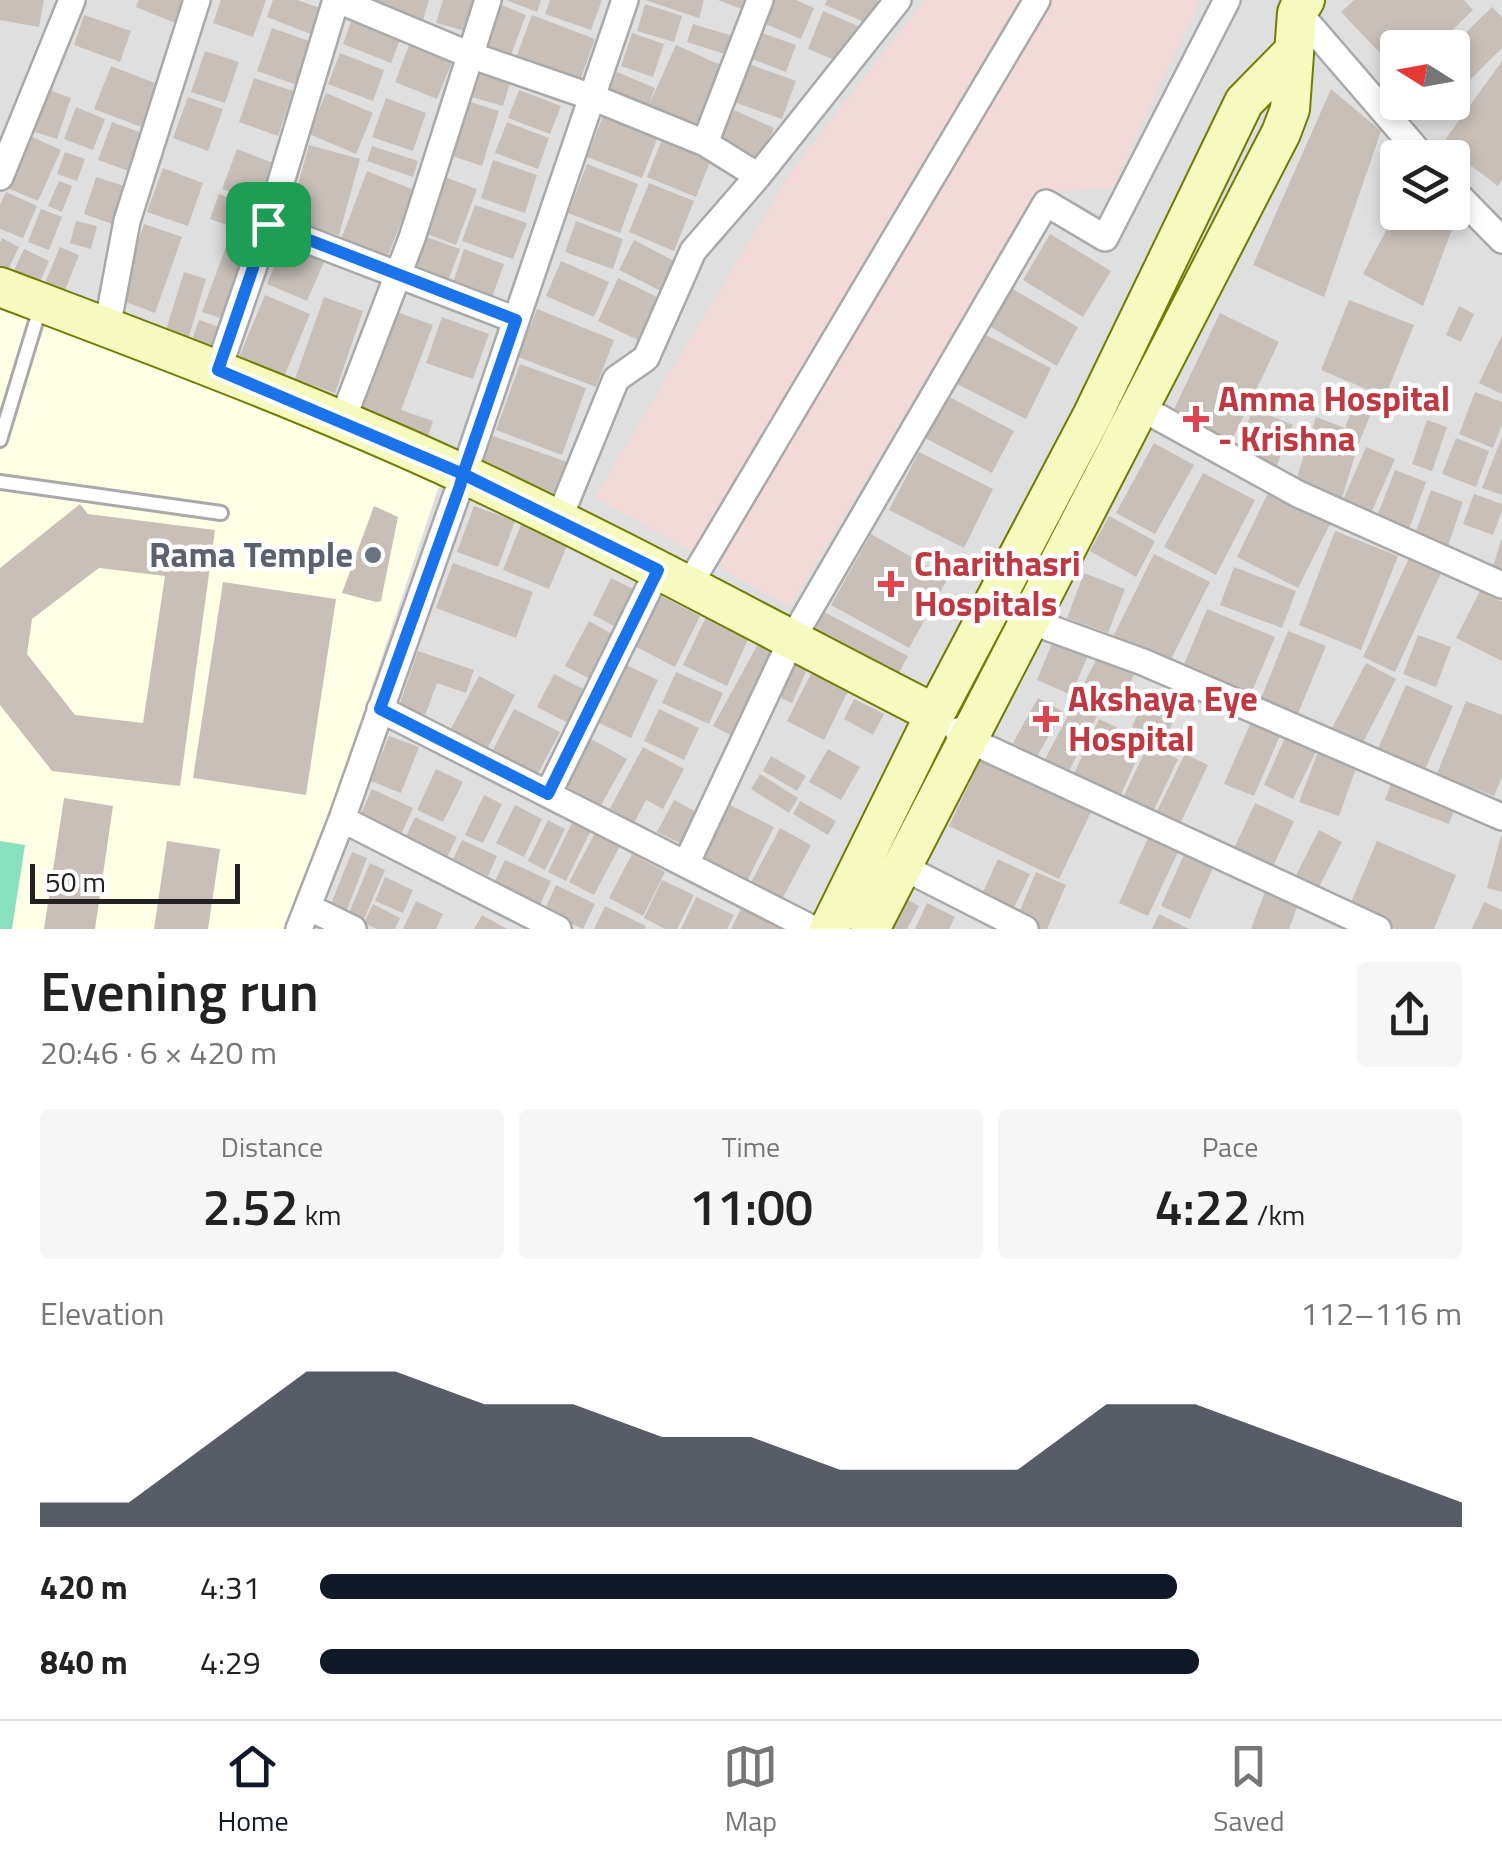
<!DOCTYPE html>
<html lang="en">
<head>
<meta charset="utf-8">
<style>
  :root { --surface:#fff; --page:#f6f6f6; --text:#222; --muted:#767676; --line:#e0e0e0; --accent:#111827 }
  body { margin:0; font-family:"Titillium Web",sans-serif; background:var(--page); color:var(--text); height:100vh; display:flex; flex-direction:column; font-size:38px; white-space:nowrap }
  * { box-sizing:border-box; margin:0 }
  p { font-size:32px; color:var(--muted) }
  .icon { flex:none; width:55px; height:55px; fill:none; stroke:currentColor; stroke-width:2; stroke-linecap:round; stroke-linejoin:round }
  .map { position:relative; height:929px; overflow:hidden }
  .side { display:flex; flex-direction:column; background:var(--surface); flex:1 }
  .side>* { flex:none }
  .needle { width:65px; rotate:281deg }
  .fabs { position:absolute; left:1380px; top:30px; display:grid; gap:20px }
  .fabs a { display:grid; place-items:center; width:90px; height:90px; border-radius:10px; background:var(--surface); box-shadow:0 5px 15px #0003; font-size:50px }
  .scale { position:absolute; left:30px; bottom:25px; width:210px; box-sizing:border-box; padding-left:10px; border:5px solid #222; border-top:0; font-size:28px; line-height:35px; white-space:nowrap; color:#222; -webkit-text-stroke:8px #fff; paint-order:stroke }
  .pin { position:absolute; display:grid; place-items:center; width:85px; height:85px; color:#fff; margin:-42px; border-radius:20px; box-shadow:0 5px 15px #0006 }
  .round { display:grid; place-items:center; flex:none; width:105px; height:105px; border-radius:10px; background:var(--page) }
  .headline { display:flex; align-items:center; justify-content:space-between; height:170px; padding:0 40px }
  h1 { font-size:55px; font-weight:600; line-height:75px }
  .stats { display:grid; grid-template-columns:repeat(3,1fr); gap:15px; height:170px; padding:10px 40px }
  .stats div { display:grid; align-content:center; border-radius:10px; background:var(--page); text-align:center }
  .stats b { font-size:50px; font-weight:600 }
  .stats small { font-size:28px; font-weight:400 }
  .stats p { font-size:28px }
  .chart { height:280px; padding:20px 40px }
  .chart p { display:flex; justify-content:space-between }
  .chart svg { width:100%; height:180px; margin-top:10px; fill:var(--accent); opacity:.7 }
  ul { padding:0 40px; list-style:none; font-size:32px }
  li { display:grid; grid-template-columns:160px 120px 1fr; align-items:center; height:75px }
  li i { height:25px; border-radius:12px; background:var(--accent) }
  .menu { display:flex; justify-content:space-around; align-items:center; height:140px; border-top:2px solid var(--line); background:var(--surface); font-size:28px; color:var(--muted) }
  .menu a { display:grid; justify-items:center; gap:5px }
  .menu .current { color:var(--accent) }
  .map>svg:first-child { display:block }
</style>
</head>
<body>
<div class="map">
<svg width="1502" height="929" viewBox="0 0 1502 929">
  <rect width="100%" height="100%" fill="#f2efe9"/>
  <!-- residential -->
  <path fill="#e0dfdf" fill-rule="evenodd" d="M0 0H1502V929H0ZM1398 48H1452V102H1398ZM1398 158H1452V212H1398Z"/>
  <!-- commercial -->
  <path fill="#f2dad9" d="M925 0H1200L1112 188 1037 193 790 607 595 497 791 172Z"/>
  <!-- education -->
  <path fill="#ffffe5" d="M0 295 441 480 291 929H0Z"/>
  <!-- pitch -->
  <path fill="#88e0be" d="M0 841 25 845 12 929H0Z"/>
  <!-- building -->
  <path fill="#c7bfb8" fill-rule="evenodd" d="M0 0H44L39 27 0 20Z
    M139 0H190L180 25 136 7Z
    M221 0H266L253 37 213 23Z
    M273 0H297L323 9 313 35 267 17Z
    M360 0H429L423 20Z
    M443 0H478L469 32 436 23Z
    M506 0H541L537 12Z
    M550 0H602L591 30 545 14Z
    M645 0H704L699 18Z
    M718 0H757L752 13Z
    M773 0H796L814 8 801 39 763 23Z
    M827 0H876L881 2 871 25 825 5Z
    M1354 0H1464L1473 10 1434 48H1398V72L1341 12Z
    M499 4 526 15 509 60 482 50Z
    M645 4 682 16 674 42 637 31Z
    M1492 7 1502 17V48L1452 98V46Z
    M823 11 858 26 842 63 808 49Z
    M354 13 403 32 391 63 343 44Z
    M84 15 131 31 120 62 74 45Z
    M532 15 595 39 578 86 514 63Z
    M693 24 736 37 731 56 687 42Z
    M272 28 312 42 297 85 257 71Z
    M632 33 664 44 653 77 621 66Z
    M762 33 796 45 786 72 752 59Z
    M411 40 454 57 437 99 395 82Z
    M676 45 727 68 699 134 607 96 617 72 655 88 648 107Z
    M205 51 239 62 225 103 191 92Z
    M340 53 384 70 373 101 328 84Z
    M1502 61V180L1498 186 1442 144Z
    M749 64 796 81 782 119 734 102Z
    M111 66 160 85 144 128 94 109Z
    M476 70 511 80 503 106 468 96Z
    M254 78 293 91 278 136 239 122Z
    M1331 89 1381 131 1324 297 1253 265Z
    M49 90 71 98 57 139 35 132Z
    M519 90 561 106 550 134 508 118Z
    M326 93 373 113 356 154 309 134Z
    M188 97 223 109 208 151 173 138Z
    M386 98 426 113 413 151 372 137Z
    M467 101 499 111 482 166 449 155Z
    M1414 102H1448L1432 120Z
    M76 107 105 119 93 150 64 139Z
    M734 110 774 128 758 163 718 145Z
    M605 111 660 131 642 178 587 157Z
    M112 122 142 133 129 171 98 160Z
    M507 122 549 138 538 169 495 153Z
    M28 135 61 150 38 201 5 187Z
    M663 137 712 157 696 197 647 177Z
    M309 145 360 159 339 235 288 220Z
    M372 146 418 161 413 177 367 161Z
    M237 149 273 163 259 202 222 189Z
    M65 152 85 159 77 181 57 174Z
    M493 160 537 175 525 213 481 198Z
    M587 164 638 184 620 233 568 213Z
    M163 168 203 183 188 226 147 212Z
    M367 171 414 190 385 263 339 245Z
    M442 176 477 189 456 245 422 232Z
    M96 177 124 186 112 224 84 214Z
    M59 181 72 186 62 212 48 206Z
    M649 183 694 201 674 251 629 232Z
    M6 192 37 206 23 238 0 229V205Z
    M219 194 259 209 220 318 202 312 233 227 210 219Z
    M1452 201 1461 206 1423 306 1363 274 1396 212H1452Z
    M475 205 527 223 513 259 462 241Z
    M41 209 62 217 49 250 28 242Z
    M76 221 97 226 91 249 70 243Z
    M576 221 623 239 613 269 565 252Z
    M144 224 182 237 155 313 118 299Z
    M1050 234 1111 271 1083 317 1023 280Z
    M424 236 460 249 446 286 410 274Z
    M2 238 19 247 5 276 0 273V243Z
    M634 240 676 262 661 291 619 270Z
    M285 241 326 257 307 301 267 284Z
    M60 247 79 255 60 303 40 295Z
    M24 249 49 261 36 291 10 279Z
    M464 249 504 264 490 303 451 289Z
    M561 261 609 282 594 317 546 296Z
    M184 272 206 279 185 350 162 343Z
    M618 278 657 297 638 340 598 321Z
    M1011 288 1078 327 1057 366 989 326Z
    M265 295 310 314 279 389 234 369Z
    M324 297 363 311 335 393 295 379Z
    M1349 300 1414 325 1385 397 1321 370Z
    M1459 306 1474 314 1461 342 1446 335Z
    M537 309 614 340 596 387 518 357Z
    M394 311 433 325 401 410 433 421 426 442 356 416Z
    M1220 313 1279 342 1223 459 1164 430Z
    M442 317 489 334 473 379 426 363Z
    M199 320 219 327 209 356 189 349Z
    M980 332 1051 368 1026 419 955 383Z
    M1502 335V394L1479 383Z
    M520 364 586 388 562 455 496 430Z
    M1359 391 1377 398 1355 453 1310 435 1316 417 1345 428Z
    M1475 392 1502 402V425L1493 448 1459 434Z
    M944 394 1014 431 992 473 921 436Z
    M1253 409 1293 425 1273 475 1233 459Z
    M1427 420 1447 427 1432 471 1412 464Z
    M490 435 570 463 558 500 477 472Z
    M1502 437V495L1482 488Z
    M1456 438 1489 451 1476 487 1442 474Z
    M1308 441 1355 455 1342 498 1295 484Z
    M1154 443 1194 465 1155 534 1116 513Z
    M1366 447 1395 459 1368 520 1340 507Z
    M919 452 993 489 964 548 889 510Z
    M1395 470 1426 482 1408 532 1376 519Z
    M1203 473 1255 500 1216 575 1164 547Z
    M1431 490 1463 502 1447 549 1414 537Z
    M1269 491 1331 522 1298 588 1237 557Z
    M1474 494 1502 504V511L1493 535 1463 524Z
    M80 504 88 514 215 530 180 786 52 771 0 705V568ZM99 568 165 576 143 723 75 715 27 654 32 619Z
    M374 506 398 517 381 601 376 602 342 593Z
    M474 506 515 521 498 567 457 552Z
    M1109 516 1155 541 1136 577 1090 551Z
    M522 522 569 541 549 589 503 570Z
    M1335 531 1398 556 1361 650 1299 625Z
    M871 534 948 578 909 648 831 605Z
    M1501 540H1502V577L1491 574Z
    M1154 554 1210 582 1167 667 1112 639Z
    M1410 556 1442 571 1395 672 1363 657Z
    M453 563 533 592 516 638 436 608Z
    M1234 567 1296 591 1282 628 1220 605Z
    M1084 573 1125 589 1108 633 1067 618Z
    M611 578 637 591 618 628 593 615Z
    M223 582 336 599 306 795 193 778Z
    M651 591 700 616 675 667 625 641Z
    M1480 591 1502 602V661L1456 638Z
    M1207 609 1275 637 1250 696 1183 667Z
    M824 612 908 656 894 682 810 638Z
    M706 617 749 637 727 686 683 665Z
    M589 621 614 635 590 679 565 666Z
    M1288 631 1326 646 1297 716 1260 701Z
    M1418 635 1451 647 1436 687 1403 674Z
    M1055 636 1090 651 1071 695 1037 680Z
    M758 644 781 656 736 738 713 726Z
    M418 651 474 670 466 693 437 683 423 721 397 712Z
    M1098 656 1134 675 1114 715 1077 697Z
    M785 659 807 669 792 703 770 693Z
    M618 661 658 680 631 738 591 719Z
    M1366 663 1396 679 1359 750 1329 734Z
    M813 670 849 689 824 740 787 721Z
    M676 672 723 693 709 724 662 703Z
    M554 674 585 690 568 723 537 707Z
    M479 676 515 695 483 757 446 738Z
    M1406 685 1453 706 1423 774 1376 753Z
    M1147 692 1179 707 1164 742 1132 727Z
    M1038 698 1062 711 1037 757 1013 743Z
    M854 699 884 714 873 735 844 719Z
    M1466 701 1502 715V777L1494 796 1437 774Z
    M1074 704 1097 716 1067 775 1043 763Z
    M514 709 560 732 536 777 491 754Z
    M659 709 699 728 684 760 644 741Z
    M1099 719 1145 741 1119 799 1072 778Z
    M1252 720 1281 733 1254 796 1224 784Z
    M1287 733 1318 747 1293 799 1264 785Z
    M584 735 627 759 601 805 558 782Z
    M389 736 419 747 401 793 371 781Z
    M1148 745 1178 759 1152 814 1122 800Z
    M643 747 684 769 663 809 646 800 632 827 607 814Z
    M828 749 860 767 841 800 809 782Z
    M1319 749 1358 763 1339 816 1299 802Z
    M1185 754 1208 765 1179 826 1155 815Z
    M771 756 806 776 797 791 763 771Z
    M981 759 1091 812 1059 879 949 826Z
    M436 769 463 782 443 822 417 810Z
    M760 774 798 798 789 813 751 789Z
    M1392 781 1456 805 1449 824 1385 800Z
    M372 789 413 808 400 837 359 818Z
    M484 795 502 804 483 843 465 835Z
    M64 798 113 806 95 929H44Z
    M674 800 702 815 686 846 657 832Z
    M722 801 774 827 744 887 692 860Z
    M800 801 836 821 828 835 793 814Z
    M1255 803 1294 821 1270 873 1231 855Z
    M515 805 542 819 524 857 496 843Z
    M415 817 457 837 445 861 404 841Z
    M574 819 592 828 566 881 548 872Z
    M548 820 565 829 545 870 528 861Z
    M780 828 811 845 779 905 748 888Z
    M1319 830 1342 842 1315 895 1292 883Z
    M595 833 620 846 594 895 569 882Z
    M1501 836 1502 837V892L1487 888Z
    M1148 838 1178 852 1148 916 1119 903Z
    M462 840 497 856 488 876 453 859Z
    M167 841 220 849 208 929H154Z
    M1377 841 1456 875 1434 929H1396L1348 909Z
    M1188 846 1217 859 1190 919 1161 906Z
    M352 852 367 858 346 912 330 906Z
    M632 854 665 872 643 916 609 898Z
    M998 859 1030 874 1009 918 978 903Z
    M505 860 551 881 538 909 492 887Z
    M370 863 385 870 364 919 349 913Z
    M1036 872 1066 885 1047 929H1037L1016 920Z
    M385 877 413 890 403 913 375 901Z
    M662 880 694 895 677 929H665L644 918Z
    M556 885 595 904 583 929 544 911Z
    M1267 886 1300 899 1289 929H1251Z
    M696 897 734 915 727 929H681Z
    M905 898 919 906 907 929H887Z
    M416 901 443 914 436 929H403Z
    M1484 902 1502 910V929H1472Z
    M927 903 955 917 949 929H915Z
    M373 904 400 918 395 929H377L364 923Z
    M605 906 646 926 645 929H594Z
    M741 909 783 929H731Z
    M1159 914 1189 929H1152Z
    M482 915 507 929H474Z"/>
  <g fill="none" stroke-linecap="round" stroke-linejoin="round">
    <!-- lane casing -->
    <g stroke="#a9a9a9" stroke-width="18">
      <path id="lane" d="M0 440 41 305
        M0 482 221 513"/>
    </g>
    <!-- street casing -->
    <g stroke="#a9a9a9" stroke-width="30">
      <path id="street" d="M338 0 470 55 592 97 705 143 758 176
        M1293 6 1424 158
        M705 143 760 0
        M0 177 72 0
        M1452 189 1502 240
        M268 225 516 320
        M107 328 127 221 197 0
        M218 370 268 225 336 0
        M1140 407 1298 494 1502 585
        M342 421 412 238 488 0
        M558 521 616 379 646 358 693 251 758 176 898 0
        M689 585 1037 0
        M1030 621 1143 662 1502 817
        M380 709 813 929
        M958 731 969 740 1378 929
        M548 794 658 570
        M342 819 558 929
        M686 864 791 641 1046 203 1105 238 1227 0
        M903 867 1025 929
        M308 907 353 929
        M299 929 342 819 460 485 625 0"/>
    </g>
    <!-- secondary casing -->
    <g stroke="#707d05" stroke-width="42">
      <path id="secondary" d="M0 287C156 346 312 404 463 474 623 548 778 634 935 714
        M829 929 935 714 1093 414 1244 102 1293 52
        M870 929 1281 133 1290 109 1297 13 1305 0"/>
    </g>
    <!-- lane -->
    <use href="#lane" stroke="#fff" stroke-width="12"/>
    <!-- street -->
    <use href="#street" stroke="#fff" stroke-width="25"/>
    <!-- secondary -->
    <use href="#secondary" stroke="#f7fabf" stroke-width="38"/>
  </g>
  <g fill="none" stroke-linecap="round" stroke-linejoin="round">
    <!-- route casing -->
    <g stroke="#fff" stroke-width="20">
      <path id="route" d="M268 224 218 370 463 474 658 570 548 794 380 709 460 486 463 474 516 320 268 224"/>
    </g>
    <!-- route -->
    <use href="#route" stroke="#1a73e8" stroke-width="12"/>
  </g>
  <!-- markers -->
  <g fill="#e0444e" stroke="#fff" stroke-width="4">
    <path d="M1191 404h10v10h10v10h-10v10h-10v-10h-10v-10h10z"/>
    <path d="M886 569h10v10h10v10h-10v10h-10v-10h-10v-10h10z"/>
    <path d="M1041 704h10v10h10v10h-10v10h-10v-10h-10v-10h10z"/>
  </g>
  <circle fill="#6b7280" stroke="#fff" stroke-width="4" cx="373" cy="555" r="10"/>
  <g text-anchor="middle" stroke-width="9" stroke-linejoin="round" paint-order="stroke">
    <!-- health labels -->
    <g font-size="35" font-weight="bold" fill="#be3a42" stroke="#fff" text-anchor="start">
      <text x="1218" y="411">Amma Hospital<tspan x="1218" dy="40">- Krishna</tspan></text>
      <text x="914" y="576">Charithasri<tspan x="914" dy="40">Hospitals</tspan></text>
      <text x="1068" y="711">Akshaya Eye<tspan x="1068" dy="40">Hospital</tspan></text>
    </g>
    <!-- worship labels -->
    <g font-size="35" font-weight="bold" fill="#5b616d" stroke="#fff" text-anchor="end">
      <text x="353" y="567">Rama Temple</text>
    </g>
  </g>
</svg>
<div class="fabs">
<a><svg class="needle" viewBox="-14 -14 28 28"><path d="M0-13l5 13h-10z" fill="#e53935"/><path d="M0 13l5-13h-10z" fill="#767676"/></svg></a>
<a><svg class="icon" aria-label="layers" viewBox="0 0 24 24"><path d="M12 4l9 5-9 5-9-5zM3 14l9 5 9-5"/></svg></a>
</div>
<div class="scale">50 m</div>
<div class="pin" style="left:268px;top:224px;background:#1e9e55"><svg class="icon" aria-label="arrive" viewBox="0 0 24 24"><path d="M6 21V4h12l-3 4 3 4H6"/></svg></div>
</div>
<section class="side">
<div class="headline"><div><h1>Evening run</h1><p>20:46 · 6 × 420 m</p></div><a class="round"><svg class="icon" aria-label="share" viewBox="0 0 24 24"><path d="M12 15V3M7 8l5-5 5 5M5 13v7h14v-7"/></svg></a></div>
<div class="stats">
<div><p>Distance</p><b>2.52<small> km</small></b></div>
<div><p>Time</p><b>11:00</b></div>
<div><p>Pace</p><b>4:22<small> /km</small></b></div>
</div>
<div class="chart"><p><span>Elevation</span>112–116 m</p>
<svg viewBox="0 0 160 44" preserveAspectRatio="none"><path d="M0 44V38L10 38L20 22L30 6L40 6L50 14L60 14L70 22L80 22L90 30L100 30L110 30L120 14L130 14L140 22L150 30L160 38V44z"/></svg>
</div>
<ul>
<li><b>420 m</b>4:31<i style="width:75%"></i></li>
<li><b>840 m</b>4:29<i style="width:77%"></i></li>
</ul>
</section>
<nav class="menu">
<a class="current"><svg class="icon" aria-label="home" viewBox="0 0 24 24"><path d="M3 11l9-7 9 7M6 9v11h12V9"/></svg>Home</a>
<a><svg class="icon" aria-label="map" viewBox="0 0 24 24"><path d="M3 6l6-2 6 2 6-2v14l-6 2-6-2-6 2zM9 4v14M15 6v14"/></svg>Map</a>
<a><svg class="icon" aria-label="saved" viewBox="0 0 24 24"><path d="M7 4h10v16l-5-4-5 4z"/></svg>Saved</a>
</nav>
</body>
</html>
